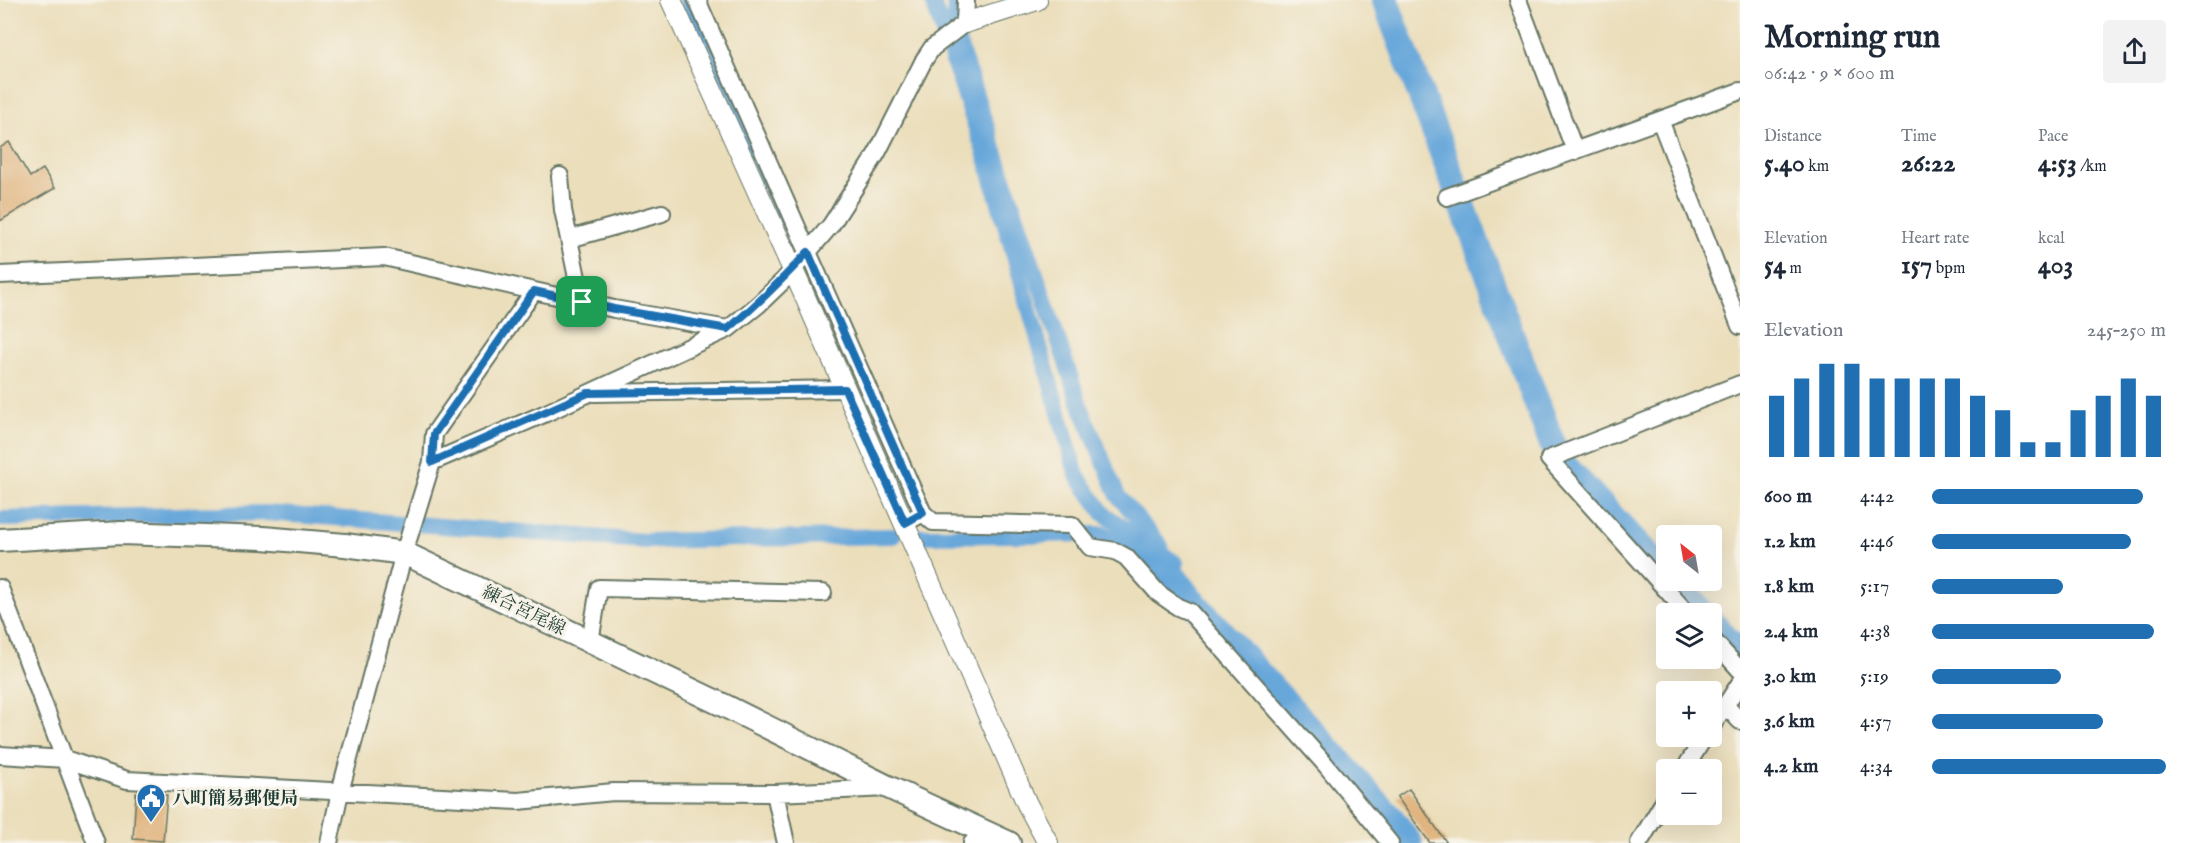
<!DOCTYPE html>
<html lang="en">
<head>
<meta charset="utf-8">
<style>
  :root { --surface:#fff; --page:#f2f2f3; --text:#1f2937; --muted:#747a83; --accent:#1f6fb2 }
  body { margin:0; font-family:"IM FELL English","Noto Serif JP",serif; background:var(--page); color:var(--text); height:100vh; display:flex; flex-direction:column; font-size:22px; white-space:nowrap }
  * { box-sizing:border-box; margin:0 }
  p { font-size:20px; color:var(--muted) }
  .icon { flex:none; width:33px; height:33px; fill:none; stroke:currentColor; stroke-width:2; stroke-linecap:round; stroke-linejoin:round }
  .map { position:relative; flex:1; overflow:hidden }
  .panel { display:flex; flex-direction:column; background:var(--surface); width:450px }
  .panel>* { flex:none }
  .needle { width:39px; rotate:329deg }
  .controls { position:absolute; left:1656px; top:525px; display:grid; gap:12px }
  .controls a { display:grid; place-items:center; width:66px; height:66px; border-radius:6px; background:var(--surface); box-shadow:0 6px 24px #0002; font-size:30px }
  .pin { position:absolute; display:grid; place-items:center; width:51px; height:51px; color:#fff; margin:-26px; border-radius:12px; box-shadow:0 3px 9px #0006 }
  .round { display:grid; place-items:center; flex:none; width:63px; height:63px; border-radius:6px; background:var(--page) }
  .summary { display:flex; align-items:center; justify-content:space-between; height:102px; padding:0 24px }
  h1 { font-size:33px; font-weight:800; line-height:45px }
  .metrics { display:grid; grid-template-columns:repeat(3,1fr); gap:9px; height:102px; padding:6px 24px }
  .metrics div { display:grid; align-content:center }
  .metrics b { font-size:26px; font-weight:800 }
  .metrics small { font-size:16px; font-weight:400 }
  .metrics p { font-size:16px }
  .chart { height:168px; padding:12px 24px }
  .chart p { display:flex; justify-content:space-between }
  .chart svg { width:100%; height:108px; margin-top:6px; stroke:var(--accent); stroke-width:6 }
  ul { padding:0 24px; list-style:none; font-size:20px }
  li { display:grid; grid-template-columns:96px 72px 1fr; align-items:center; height:45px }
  li i { height:15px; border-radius:8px; background:var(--accent) }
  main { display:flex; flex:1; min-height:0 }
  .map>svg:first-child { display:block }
</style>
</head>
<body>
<main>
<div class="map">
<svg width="1740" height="843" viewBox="0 0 1740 843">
  <rect width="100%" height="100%" fill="#f7f3e8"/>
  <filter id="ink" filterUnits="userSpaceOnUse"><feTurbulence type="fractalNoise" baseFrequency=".0167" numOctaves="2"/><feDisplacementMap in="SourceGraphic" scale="12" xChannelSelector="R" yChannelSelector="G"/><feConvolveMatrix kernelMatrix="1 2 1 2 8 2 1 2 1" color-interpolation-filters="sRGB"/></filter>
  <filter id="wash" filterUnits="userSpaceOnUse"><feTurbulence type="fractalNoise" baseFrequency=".008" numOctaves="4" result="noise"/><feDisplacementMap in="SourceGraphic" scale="24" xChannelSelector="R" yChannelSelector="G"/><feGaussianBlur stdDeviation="1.35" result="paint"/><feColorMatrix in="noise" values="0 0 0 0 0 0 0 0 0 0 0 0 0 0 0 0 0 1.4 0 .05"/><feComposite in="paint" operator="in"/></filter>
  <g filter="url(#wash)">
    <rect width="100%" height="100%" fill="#ebdebb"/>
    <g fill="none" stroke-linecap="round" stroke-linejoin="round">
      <!-- canal -->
      <path stroke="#67a7da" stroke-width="16" d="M687 0 786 222
        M932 0 986 158 1077 476 1104 514 1176 563V580
        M955 0 954 29 1080 405 1118 496 1161 546
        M0 519 266 513 645 541 893 536
        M922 536 1104 534 1151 558"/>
      <!-- river -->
      <path stroke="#67a7da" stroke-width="27" d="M1385 0 1558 459 1666 575
        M1151 558 1176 580 1186 594 1391 818 1409 843
        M1672 580 1703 614
        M1712 623 1740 654"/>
    </g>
    <g id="blocks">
      <!-- building -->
      <path fill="#e0b47f" d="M9 142 30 177 43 169 55 188 0 221V148Z
        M1409 789 1447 843H1430L1397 797Z
        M136 793 167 795 163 841 133 839Z"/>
    </g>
  </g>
  <g filter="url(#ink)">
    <use href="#blocks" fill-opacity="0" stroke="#667563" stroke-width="1.5"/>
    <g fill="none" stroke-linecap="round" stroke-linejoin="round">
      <!-- minor casing -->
      <g stroke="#667563" stroke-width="20">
        <path id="minor" d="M697 0 923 513 905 523
          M1518 0 1575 151
          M1660 120 1740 326
          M560 176 563 210 582 302
          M1447 197 1740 91
          M569 239 662 213
          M0 275 384 257 614 309 728 329
          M594 393 845 389
          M432 462 544 414 728 329 758 305 784 280 831 225 877 153 924 60 932 48 965 23 966 0
          M923 513 933 522 1072 525 1090 547 1115 551 1126 557 1158 593 1178 607 1190 612 1325 764 1390 843
          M0 588 96 843
          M1688 614 1549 459 1740 384
          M1712 639 1740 670
          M590 642 599 588 823 593
          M1725 705 1740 721
          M1712 726 1740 683
          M0 755 65 759 127 780 518 801 614 792 775 793 889 788
          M1684 770 1705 736
          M775 793 786 843
          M329 843 340 792 404 553 432 462 434 434 534 291
          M972 843 995 836
          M1639 843 1666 798"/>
      </g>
      <!-- tertiary casing -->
      <g stroke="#667563" stroke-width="22">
        <path id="tertiary" d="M671 0 802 290 1027 804 1048 843
          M965 23 1037 0"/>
      </g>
      <!-- secondary casing -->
      <g stroke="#667563" stroke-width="26">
        <path id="secondary" d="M0 540 121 533 263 538 345 545 404 553 723 705 890 788 1009 843"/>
      </g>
      <!-- minor -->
      <use href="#minor" stroke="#fff" stroke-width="16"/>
      <!-- tertiary -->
      <use href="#tertiary" stroke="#fff" stroke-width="20"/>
      <!-- secondary -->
      <use href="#secondary" stroke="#fff" stroke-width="22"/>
    </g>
  </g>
  <g fill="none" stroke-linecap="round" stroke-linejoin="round" filter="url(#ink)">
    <!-- route casing -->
    <g stroke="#fff" stroke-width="12">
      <path id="route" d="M808 252 923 513 905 523 845 389 588 393 432 462 434 434 534 291 614 309 728 329C759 303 781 281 808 252Z"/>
    </g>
    <!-- route -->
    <use href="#route" stroke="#1f6fb2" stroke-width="8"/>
  </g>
  <!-- icons -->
  <defs>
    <g id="civic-pin" transform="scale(1.5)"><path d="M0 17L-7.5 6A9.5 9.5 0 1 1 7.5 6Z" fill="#1f6fb2" stroke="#f7f3e8"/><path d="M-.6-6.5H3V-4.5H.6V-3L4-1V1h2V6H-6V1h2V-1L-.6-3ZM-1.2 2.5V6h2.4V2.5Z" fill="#fff"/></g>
  </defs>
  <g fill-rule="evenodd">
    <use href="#civic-pin" x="151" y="798"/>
  </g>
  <g text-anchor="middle" stroke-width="6" stroke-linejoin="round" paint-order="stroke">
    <!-- street labels -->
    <g font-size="18" fill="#1f3d34" stroke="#f7f3e8">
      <text transform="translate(524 610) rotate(26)" y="6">練合宮尾線</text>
    </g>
    <!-- poi labels -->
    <g font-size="18" font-weight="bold" fill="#1f3d34" stroke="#f7f3e8" text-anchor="start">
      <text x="172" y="804">八町簡易郵便局</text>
    </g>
  </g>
</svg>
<div class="controls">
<a><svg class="needle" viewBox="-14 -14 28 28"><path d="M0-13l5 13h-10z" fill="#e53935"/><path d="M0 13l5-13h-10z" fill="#747a83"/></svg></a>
<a><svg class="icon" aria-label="layers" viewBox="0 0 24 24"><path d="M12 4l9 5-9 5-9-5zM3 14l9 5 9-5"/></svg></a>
<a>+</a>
<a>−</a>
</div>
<div class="pin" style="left:582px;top:302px;background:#1e9e55"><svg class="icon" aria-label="arrive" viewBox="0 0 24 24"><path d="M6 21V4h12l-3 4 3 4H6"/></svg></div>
</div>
<section class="panel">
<div class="summary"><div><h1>Morning run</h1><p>06:42 · 9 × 600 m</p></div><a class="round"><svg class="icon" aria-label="share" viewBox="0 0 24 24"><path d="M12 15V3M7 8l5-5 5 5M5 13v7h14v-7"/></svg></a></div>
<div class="metrics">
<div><p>Distance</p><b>5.40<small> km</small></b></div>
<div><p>Time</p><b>26:22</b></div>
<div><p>Pace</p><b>4:53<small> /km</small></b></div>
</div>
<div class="metrics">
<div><p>Elevation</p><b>54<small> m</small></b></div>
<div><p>Heart rate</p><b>157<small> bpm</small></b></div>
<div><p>kcal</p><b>403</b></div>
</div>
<div class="chart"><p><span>Elevation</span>245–250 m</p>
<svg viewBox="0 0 160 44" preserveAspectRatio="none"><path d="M5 44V19M15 44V12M25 44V6M35 44V6M45 44V12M55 44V12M65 44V12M75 44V12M85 44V19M95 44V25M105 44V38M115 44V38M125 44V25M135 44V19M145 44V12M155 44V19"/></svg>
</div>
<ul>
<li><b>600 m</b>4:42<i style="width:90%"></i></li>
<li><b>1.2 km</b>4:46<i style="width:85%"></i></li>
<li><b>1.8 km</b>5:17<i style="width:56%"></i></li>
<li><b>2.4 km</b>4:38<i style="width:95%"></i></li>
<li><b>3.0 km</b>5:19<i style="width:55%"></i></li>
<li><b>3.6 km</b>4:57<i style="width:73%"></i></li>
<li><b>4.2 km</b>4:34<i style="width:100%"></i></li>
</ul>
</section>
</main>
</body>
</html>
